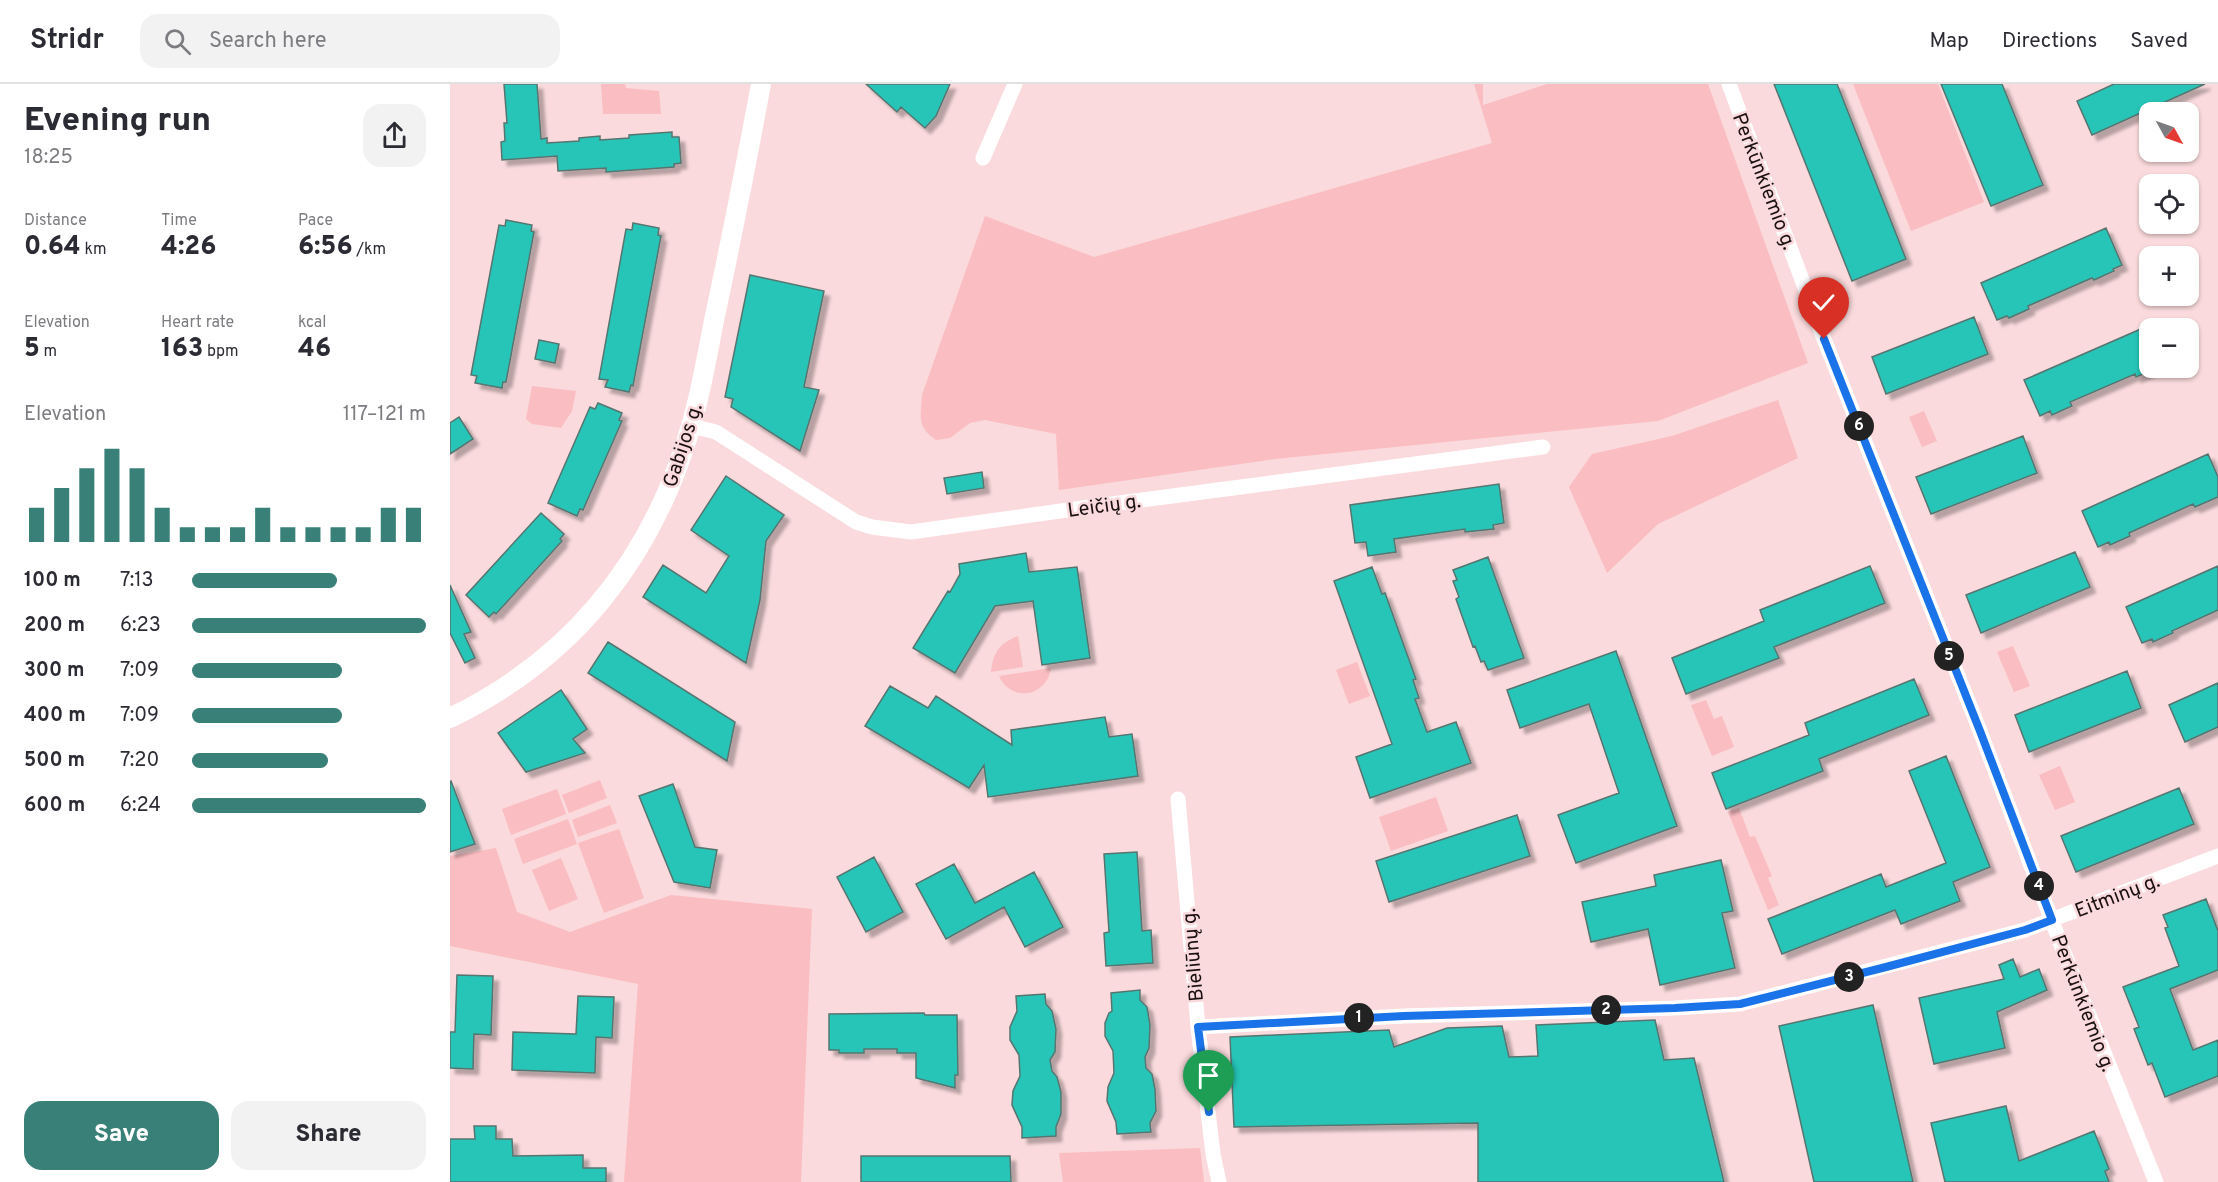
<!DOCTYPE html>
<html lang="en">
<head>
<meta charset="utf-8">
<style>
  :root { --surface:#fff; --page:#f2f2f3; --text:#2b2b33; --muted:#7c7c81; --line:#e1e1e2; --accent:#398079 }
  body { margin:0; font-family:Overpass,sans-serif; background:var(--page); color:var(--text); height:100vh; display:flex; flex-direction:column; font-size:22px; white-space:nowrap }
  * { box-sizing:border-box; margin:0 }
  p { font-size:20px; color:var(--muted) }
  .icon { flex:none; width:33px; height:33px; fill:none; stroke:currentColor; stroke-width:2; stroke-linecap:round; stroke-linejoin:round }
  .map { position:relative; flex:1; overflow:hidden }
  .side { display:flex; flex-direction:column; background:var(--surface); width:450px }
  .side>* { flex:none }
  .needle { width:39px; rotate:130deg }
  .fabs { position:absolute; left:1689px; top:18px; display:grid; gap:12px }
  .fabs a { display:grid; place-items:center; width:60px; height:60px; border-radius:12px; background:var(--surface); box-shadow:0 2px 4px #0004; font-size:30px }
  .pin { position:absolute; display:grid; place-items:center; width:51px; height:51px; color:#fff; margin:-62px -26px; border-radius:50% 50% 50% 0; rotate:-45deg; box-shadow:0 0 6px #0007 }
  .pin .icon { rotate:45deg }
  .km { position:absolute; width:30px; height:30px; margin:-15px; border-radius:50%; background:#222; color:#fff; font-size:16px; line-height:30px; text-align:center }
  .round { display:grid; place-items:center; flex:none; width:63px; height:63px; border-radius:18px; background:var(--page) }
  .headline { display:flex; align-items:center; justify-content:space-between; height:102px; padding:0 24px }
  h1 { font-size:33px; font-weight:800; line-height:45px }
  .stats { display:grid; grid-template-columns:repeat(3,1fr); gap:9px; height:102px; padding:6px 24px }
  .stats div { display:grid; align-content:center }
  .stats b { font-size:26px; font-weight:800 }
  .stats small { font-size:16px; font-weight:400 }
  .stats p { font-size:16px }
  .chart { height:168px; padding:12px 24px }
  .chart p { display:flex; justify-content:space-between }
  .chart svg { width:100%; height:108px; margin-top:6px; stroke:var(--accent); stroke-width:6 }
  .primary-button { display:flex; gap:12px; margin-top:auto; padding:12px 24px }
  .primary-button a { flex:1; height:69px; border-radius:18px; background:var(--accent); color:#fff; font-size:24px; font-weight:800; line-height:69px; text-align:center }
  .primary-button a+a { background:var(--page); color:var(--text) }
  ul { padding:0 24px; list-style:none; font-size:20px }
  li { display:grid; grid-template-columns:96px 72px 1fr; align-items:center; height:45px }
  li i { height:15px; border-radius:8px; background:var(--accent) }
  header { display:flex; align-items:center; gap:36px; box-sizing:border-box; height:84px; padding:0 30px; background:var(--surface); border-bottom:2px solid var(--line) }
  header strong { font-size:28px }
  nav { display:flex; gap:33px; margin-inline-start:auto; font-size:21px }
  .search { width:420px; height:54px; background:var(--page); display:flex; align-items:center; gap:15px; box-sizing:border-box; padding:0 21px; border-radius:18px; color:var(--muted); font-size:22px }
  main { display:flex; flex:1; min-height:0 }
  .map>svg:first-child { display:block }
</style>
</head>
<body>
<header>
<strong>Stridr</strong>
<div class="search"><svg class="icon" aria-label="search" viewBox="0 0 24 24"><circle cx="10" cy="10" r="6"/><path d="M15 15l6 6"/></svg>Search here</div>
<nav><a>Map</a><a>Directions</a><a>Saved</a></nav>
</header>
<main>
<section class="side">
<div class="headline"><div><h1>Evening run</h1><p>18:25</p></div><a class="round"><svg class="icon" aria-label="share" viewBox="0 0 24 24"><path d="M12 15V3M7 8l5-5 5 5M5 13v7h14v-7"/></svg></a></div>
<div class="stats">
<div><p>Distance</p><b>0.64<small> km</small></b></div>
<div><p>Time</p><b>4:26</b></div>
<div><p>Pace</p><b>6:56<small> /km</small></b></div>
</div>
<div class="stats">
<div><p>Elevation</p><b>5<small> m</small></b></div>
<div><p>Heart rate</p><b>163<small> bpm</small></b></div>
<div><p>kcal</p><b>46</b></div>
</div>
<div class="chart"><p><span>Elevation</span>117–121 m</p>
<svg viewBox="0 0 160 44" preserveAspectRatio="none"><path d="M5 44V30M15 44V22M25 44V14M35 44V6M45 44V14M55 44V30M65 44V38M75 44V38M85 44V38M95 44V30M105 44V38M115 44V38M125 44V38M135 44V38M145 44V30M155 44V30"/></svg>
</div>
<ul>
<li><b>100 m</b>7:13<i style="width:62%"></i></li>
<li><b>200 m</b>6:23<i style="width:100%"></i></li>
<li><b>300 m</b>7:09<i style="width:64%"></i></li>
<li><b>400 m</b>7:09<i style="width:64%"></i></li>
<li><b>500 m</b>7:20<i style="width:58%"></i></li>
<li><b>600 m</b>6:24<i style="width:100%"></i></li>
</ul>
<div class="primary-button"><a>Save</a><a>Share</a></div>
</section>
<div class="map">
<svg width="1768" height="1098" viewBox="0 0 1768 1098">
  <defs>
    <filter id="shadow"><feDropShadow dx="5.5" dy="5.5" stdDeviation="1.5" flood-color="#0004"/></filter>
  </defs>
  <rect width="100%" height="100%" fill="#fadadc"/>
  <!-- green -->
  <path fill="#fabdc2" d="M151 0H175L176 4 209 7 211 30H153Z
    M1024 0H1033V21L1097 0H1258L1358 279 1208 337 825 375 609 406 606 350 535 336 520 339 500 354 486 356C466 342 471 333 472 311L535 132 644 173 1042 59Z
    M1403 0H1488L1534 118 1461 147Z
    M82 302 126 307 122 327 111 344 82 340 76 335Z
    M1328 316 1348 374 1208 440 1157 489 1119 403 1142 370 1222 352Z
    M1474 327 1487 357 1472 363 1459 333Z
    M568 552 573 583 541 588C543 568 550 559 568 552Z
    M1563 562 1580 602 1564 608 1547 568Z
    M907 578 920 612 899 620 886 586Z
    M601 584C597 613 561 619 549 592Z
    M1256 616 1264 635 1272 632 1284 663 1262 672 1241 621Z
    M1610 682 1625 718 1605 726 1589 691Z
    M150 696 157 714 119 729 112 711Z
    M107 705 116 730 61 751 52 725Z
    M986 713 998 747 941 767 929 733Z
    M160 721 167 739 128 753 122 736Z
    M1289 724 1300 753 1305 752 1322 792 1318 794 1329 821 1318 826 1278 728Z
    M118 735 127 760 73 780 64 755Z
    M169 745 194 814 154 829 128 759Z
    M46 764 67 828 120 848 221 811 362 825 351 1098H174L188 900 0 862V772Z
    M111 774 128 815 99 827 82 786Z
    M750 1064 754 1098H613L609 1069Z"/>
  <!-- building -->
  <path fill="#28c5b8" stroke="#567570" stroke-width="1.5" filter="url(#shadow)" d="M54 0H87L91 55 97 54V59L129 57V54L150 52V56L179 54V51L222 48V53H229L231 79 224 80V83L156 88V84L108 87 107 72 52 76 51 58 55 57 54 39H57Z
    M416 0H500L486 32 475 44 451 23 447 28Z
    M1324 0H1387L1456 175 1402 197Z
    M1491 0H1552L1593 101 1541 122Z
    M1664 0H1755L1642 51 1627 17Z
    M56 136 82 141 81 147 84 148 56 298H53L52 304 25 299 27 292 21 291 49 141 55 142Z
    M183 139 209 144 208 151 211 152 183 302 181 301 179 308 155 303 158 296 149 295 176 145 182 146Z
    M1656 144 1672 181 1663 185 1664 187 1644 196 1642 194 1578 222 1579 225 1559 234 1557 232 1547 236 1531 199Z
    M300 191 374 207 354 303 369 306 350 367 281 323 283 315 275 313Z
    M1524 233 1538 270 1436 310 1422 273Z
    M1700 241V287L1686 293 1685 290 1620 318 1622 322 1602 331 1600 327 1590 332 1574 296Z
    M89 256 109 260 105 279 85 275Z
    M148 319 172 329 169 336 172 337 133 426 130 425 127 432 98 419 140 323 145 325Z
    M9 333 23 355 0 370V339Z
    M1573 352 1587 389 1481 430 1466 393Z
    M1758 370 1768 393V413L1745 423 1743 420 1679 449 1680 452 1660 461 1659 458 1648 463 1632 427Z
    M532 388 534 404 497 410 494 394Z
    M276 392 334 431 316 457 310 516 296 579 193 513 213 481 256 509 279 472 241 446Z
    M1049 400 1054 439 1043 441 1044 445 1015 448V445L944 455 946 468 918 472 916 458 905 459 900 421Z
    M91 429 114 450 110 455 112 457 46 530 44 528 39 533 16 511Z
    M1625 468 1640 503 1531 549 1516 511Z
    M576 469 579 488 627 483 640 574 592 581 583 517 545 522 505 589 463 564 498 507 500 508 510 490 509 480Z
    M1038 473 1074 574 1038 586 1034 577 1031 578 1025 562 1023 563 1006 515 1009 513 1003 497 1007 496 1003 486Z
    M1420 482 1435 519 1324 563 1329 574 1236 610 1222 574 1314 537 1310 526Z
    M1768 482V526L1722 547 1723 549 1703 558 1702 555 1692 559 1676 523Z
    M922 483 932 510 935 509 966 595 963 596 969 614 965 615 977 648 1006 638 1021 679 920 714 906 673 942 660 884 497Z
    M0 501 21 548 14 550 25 574 15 579 0 549Z
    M158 558 285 638 277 677 138 589Z
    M1166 567 1227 742 1126 779 1108 731 1169 709 1139 620 1070 644 1057 606Z
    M1677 587 1691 624 1579 668 1565 631Z
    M1464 595 1479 631 1369 675 1373 687 1276 725 1262 689 1359 651 1355 639Z
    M1768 599V643L1735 658 1719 621Z
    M440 602 478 624 486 612 562 661 561 646 655 633 659 653 682 650 688 692 538 713 534 681 519 704 415 642Z
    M111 606 137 645 123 655 135 669 76 688 48 649Z
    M1496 672 1540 783 1503 798 1510 817 1451 840 1445 826 1332 870 1318 835 1431 790 1436 803 1496 779 1459 687Z
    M1 697 25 760 0 768V698Z
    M223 700 245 763 267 766 260 804 224 798 189 712Z
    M1729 704 1744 740 1626 788 1611 752Z
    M1067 731 1080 772 939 818 926 777Z
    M687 768 692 847 701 846 703 879 656 882 654 849 659 848 654 770Z
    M424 773 453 828 416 848 387 793Z
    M1271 776 1283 827 1272 829 1285 884 1210 901 1198 845 1141 858 1132 818 1206 802 1204 791Z
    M504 780 525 819 584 788 613 843 575 863 554 823 496 855 466 800Z
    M1756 815 1768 847V886L1720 905 1743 966 1768 956V992L1715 1013 1702 979 1698 981 1684 945 1689 943 1673 903 1729 882 1715 844 1718 843 1713 831Z
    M1563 875 1570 893 1589 885 1597 906 1547 928 1555 964 1484 980 1469 914 1554 895 1549 881Z
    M7 891 43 892 41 951 24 950 23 985 0 984V948H5Z
    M690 906V916L697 923 700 941 699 964 695 973 696 984 702 990 705 1005 706 1027 700 1039 701 1048 667 1050 666 1038 657 1017 658 1003 664 989 663 967 655 952V939L659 929 662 927 661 909Z
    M595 910 596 920 602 927 606 945 605 968 600 976 602 987 607 993 611 1008V1030L606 1043V1052L572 1054V1043L562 1021 563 1007 570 992 569 971 560 956V943L567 927 566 912Z
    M128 912 164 913 162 954 146 953 145 989 62 986 63 948 126 950Z
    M1423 921 1463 1098H1364L1329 942Z
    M474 929 475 931H507L508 991H505V1004L466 994V969H447V965H414V969H389V966H379V930Z
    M1205 936 1214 976 1244 974 1274 1098H1028V1039L784 1043 780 953 939 946 944 963 997 944 1052 942 1059 973 1088 972 1086 941Z
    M1556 1022 1569 1077 1644 1047 1659 1085 1655 1087 1659 1098H1495L1481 1039Z
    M24 1042H46V1055H62L63 1072 133 1071V1084H156V1098H0V1055H25Z
    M411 1072H560L561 1098H411Z"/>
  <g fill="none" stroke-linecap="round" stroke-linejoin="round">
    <!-- minor -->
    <path stroke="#fff" stroke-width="15" d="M1279 0 1374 255 1530 647 1613 866 1706 1098
      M533 74 565 0
      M241 342 266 348 406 438 422 443 461 448 639 423 1093 363
      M728 715 748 943 763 1070 769 1098
      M748 943 954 932 1225 924 1290 920 1575 846 1768 772"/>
    <!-- tertiary -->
    <path stroke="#fff" stroke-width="20" d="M0 634C124 574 203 473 241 342 252 305 258 265 266 227 282 152 297 76 311 0"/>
  </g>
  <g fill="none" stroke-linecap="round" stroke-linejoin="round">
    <!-- route casing -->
    <g stroke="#fff" stroke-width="12">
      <path id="route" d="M759 1028 748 943 954 932 1225 924 1290 920 1436 883 1575 846 1602 836 1530 647 1374 255"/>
    </g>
    <!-- route -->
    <use href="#route" stroke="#1a73e8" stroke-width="8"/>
  </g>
  <g text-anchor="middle" stroke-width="5" stroke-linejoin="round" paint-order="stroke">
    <!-- street labels -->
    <g font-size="20" fill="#1b1011" stroke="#fadadc">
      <text transform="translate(1315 97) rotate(69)" y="7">Perkūnkiemio g.</text>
      <text transform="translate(232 361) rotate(-72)" y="7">Gabijos g.</text>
      <text transform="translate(654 421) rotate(-8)" y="7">Leičių g.</text>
      <text transform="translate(1667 811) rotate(-21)" y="7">Eitminų g.</text>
      <text transform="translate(742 871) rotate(-95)" y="7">Bieliūnų g.</text>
      <text transform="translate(1634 919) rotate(69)" y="7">Perkūnkiemio g.</text>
    </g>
  </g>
</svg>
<div class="fabs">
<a><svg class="needle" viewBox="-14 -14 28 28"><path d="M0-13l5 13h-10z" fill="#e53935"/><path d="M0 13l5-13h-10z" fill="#7c7c81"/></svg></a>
<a><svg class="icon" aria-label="locate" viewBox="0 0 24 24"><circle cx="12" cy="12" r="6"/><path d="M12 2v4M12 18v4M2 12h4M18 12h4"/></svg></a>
<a>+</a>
<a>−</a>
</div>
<div class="pin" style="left:759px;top:1028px;background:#1e9e55"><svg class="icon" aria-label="arrive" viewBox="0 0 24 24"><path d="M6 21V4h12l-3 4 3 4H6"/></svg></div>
<div class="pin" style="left:1374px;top:255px;background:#d93025"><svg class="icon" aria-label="check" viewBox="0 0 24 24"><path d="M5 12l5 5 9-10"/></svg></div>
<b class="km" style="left:909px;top:934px">1</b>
<b class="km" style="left:1156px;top:926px">2</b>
<b class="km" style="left:1399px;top:893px">3</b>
<b class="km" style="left:1589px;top:802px">4</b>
<b class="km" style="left:1499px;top:572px">5</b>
<b class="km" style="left:1409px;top:342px">6</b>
</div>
</main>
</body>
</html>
